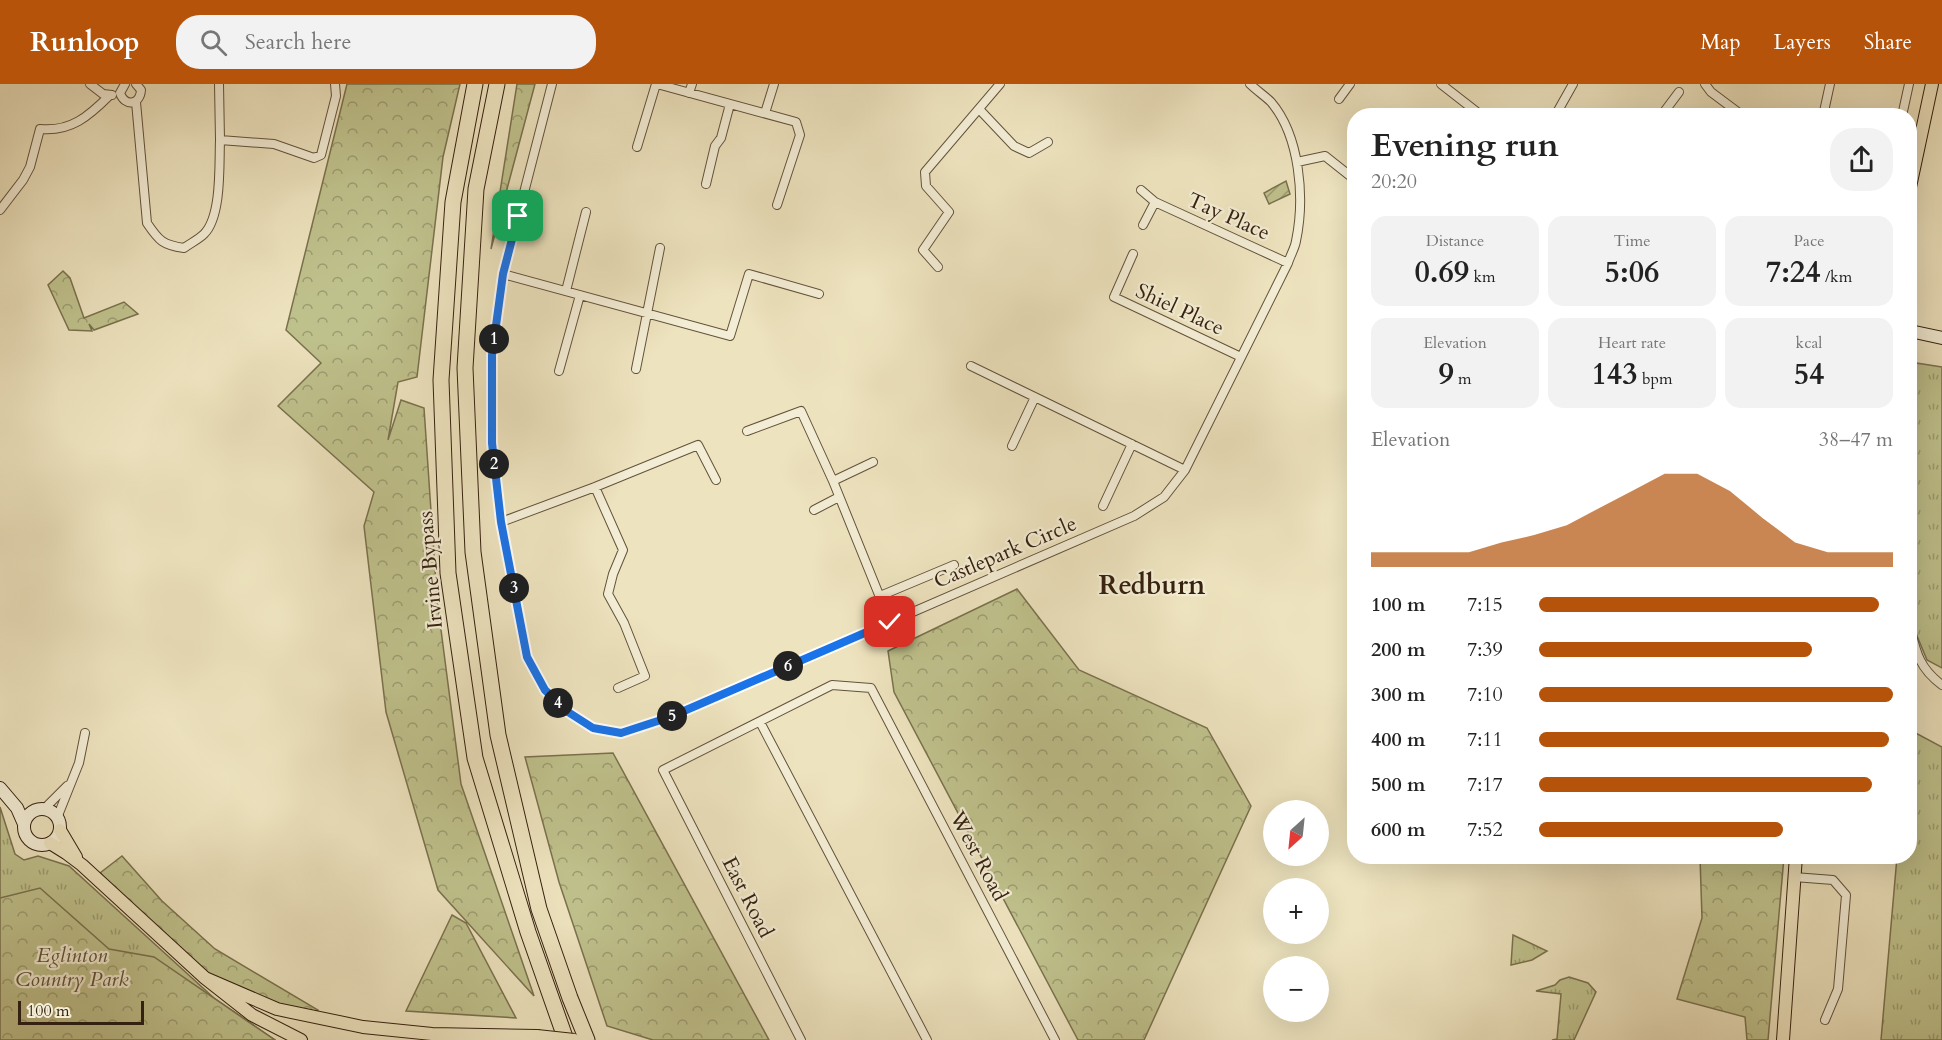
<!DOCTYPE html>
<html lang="en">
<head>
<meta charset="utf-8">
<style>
  :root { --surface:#fff; --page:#f2f2f2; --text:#222; --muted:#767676; --accent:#b45309 }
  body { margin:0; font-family:Cardo,serif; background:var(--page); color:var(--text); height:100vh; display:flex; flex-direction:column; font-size:22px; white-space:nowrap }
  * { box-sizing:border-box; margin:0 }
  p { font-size:20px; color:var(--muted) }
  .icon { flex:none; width:33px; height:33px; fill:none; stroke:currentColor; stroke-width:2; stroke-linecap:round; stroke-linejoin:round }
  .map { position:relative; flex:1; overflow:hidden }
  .drawer { position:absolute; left:1347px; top:24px; width:570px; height:756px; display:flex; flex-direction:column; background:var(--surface); border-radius:24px; box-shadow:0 6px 24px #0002 }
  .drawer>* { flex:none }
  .needle { width:39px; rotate:207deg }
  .fabs { position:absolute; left:1263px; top:716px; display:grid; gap:12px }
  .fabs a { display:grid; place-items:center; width:66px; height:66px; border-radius:50%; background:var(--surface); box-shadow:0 6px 24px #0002; font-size:30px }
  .scale { position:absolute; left:18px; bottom:15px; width:126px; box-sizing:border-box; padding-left:6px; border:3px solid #35210f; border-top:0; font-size:16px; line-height:21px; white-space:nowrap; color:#35210f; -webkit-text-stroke:4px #f3edd5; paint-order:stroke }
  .pin { position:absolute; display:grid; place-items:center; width:51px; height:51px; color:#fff; margin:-26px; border-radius:12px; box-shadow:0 3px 9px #0006 }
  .km { position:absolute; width:30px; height:30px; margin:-15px; border-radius:50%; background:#222; color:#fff; font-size:16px; line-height:30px; text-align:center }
  .round { display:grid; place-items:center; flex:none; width:63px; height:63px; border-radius:24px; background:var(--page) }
  .head { display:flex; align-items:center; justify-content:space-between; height:102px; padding:0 24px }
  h1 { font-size:33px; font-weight:700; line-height:45px }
  .stats { display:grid; grid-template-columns:repeat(3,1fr); gap:9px; height:102px; padding:6px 24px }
  .stats div { display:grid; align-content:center; border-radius:15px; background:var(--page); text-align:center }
  .stats b { font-size:30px; font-weight:700 }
  .stats small { font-size:16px; font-weight:400 }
  .stats p { font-size:16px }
  .chart { height:168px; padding:12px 24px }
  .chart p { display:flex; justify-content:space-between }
  .chart svg { width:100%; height:108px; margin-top:6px; fill:var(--accent); opacity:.7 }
  ul { padding:0 24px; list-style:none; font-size:20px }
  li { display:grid; grid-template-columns:96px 72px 1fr; align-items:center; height:45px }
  li i { height:15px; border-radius:8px; background:var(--accent) }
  header { display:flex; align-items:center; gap:36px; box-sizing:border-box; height:84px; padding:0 30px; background:var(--accent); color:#fff }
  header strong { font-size:28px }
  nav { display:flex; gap:33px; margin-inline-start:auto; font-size:21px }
  .search { width:420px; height:54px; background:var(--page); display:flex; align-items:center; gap:15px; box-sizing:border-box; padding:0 21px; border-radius:24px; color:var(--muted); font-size:22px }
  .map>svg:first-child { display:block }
</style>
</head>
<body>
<header>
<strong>Runloop</strong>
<div class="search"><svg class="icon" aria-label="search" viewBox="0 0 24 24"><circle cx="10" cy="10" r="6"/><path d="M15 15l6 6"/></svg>Search here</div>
<nav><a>Map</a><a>Layers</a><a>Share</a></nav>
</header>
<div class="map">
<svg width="1942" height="956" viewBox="0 0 1942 956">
  <defs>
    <pattern id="grass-tufts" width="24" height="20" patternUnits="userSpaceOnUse" patternTransform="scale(1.5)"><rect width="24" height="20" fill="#bfc18c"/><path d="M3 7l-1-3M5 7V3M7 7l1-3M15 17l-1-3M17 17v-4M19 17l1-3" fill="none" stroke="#9c9c71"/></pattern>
    <pattern id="forest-crowns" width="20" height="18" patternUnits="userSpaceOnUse" patternTransform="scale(1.5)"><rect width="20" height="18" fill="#bfc18c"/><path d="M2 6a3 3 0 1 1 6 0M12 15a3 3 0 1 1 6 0" fill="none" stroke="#9c9c71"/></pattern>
    <pattern id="garden-furrows" width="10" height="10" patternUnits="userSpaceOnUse" patternTransform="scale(1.5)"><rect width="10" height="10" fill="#bfc18c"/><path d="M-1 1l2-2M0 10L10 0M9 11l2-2" fill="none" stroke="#9c9c71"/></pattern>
  </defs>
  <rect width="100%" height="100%" fill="#ede3be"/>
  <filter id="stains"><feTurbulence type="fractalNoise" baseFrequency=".00333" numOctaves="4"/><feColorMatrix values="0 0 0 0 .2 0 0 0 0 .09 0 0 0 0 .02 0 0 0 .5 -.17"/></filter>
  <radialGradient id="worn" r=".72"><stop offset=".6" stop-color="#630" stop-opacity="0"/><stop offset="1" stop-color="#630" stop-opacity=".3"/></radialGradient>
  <!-- grass -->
  <path fill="url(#grass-tufts)" stroke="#7a714e" stroke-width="1.5" d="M1910 278 1942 283V584L1927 576 1910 535Z
    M1910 646 1942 663V956H1881L1897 773 1910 772Z
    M0 723 15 770 24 776 38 772 69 782 214 914 275 956H0Z
    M1513 851 1547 867 1532 876 1511 881Z
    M1569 893 1588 899 1596 908 1574 956H1552L1557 955 1561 910 1536 907 1555 901 1560 896Z"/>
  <!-- forest -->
  <path fill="url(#forest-crowns)" stroke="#7a714e" stroke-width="1.5" d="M347 0H460L443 73 417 293 398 298 388 356 401 316 424 324 437 515 461 700 534 912 438 806 386 628 364 442 374 408 278 322 321 279 286 246Z
    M517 0H535L491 165Z
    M63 187 70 194 84 234 124 218 138 230 94 246 89 240 92 247 69 246 48 201Z
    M1017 505 1079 586 1207 644 1251 722 1144 956H1078L894 608 888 567Z
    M613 669 769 956H653L607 942 559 798 525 673Z
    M122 772 162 817 215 865 318 926 311 932 230 905 189 880 100 789Z
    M1700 773H1784L1768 956H1747L1745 933 1677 915 1702 834Z
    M40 804 109 865 154 873 275 956H0V814Z
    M452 831 466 839 516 934 406 927Z"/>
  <!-- garden -->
  <path fill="url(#garden-furrows)" stroke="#7a714e" stroke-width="1.5" d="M1286 97 1290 110 1269 120 1264 109Z"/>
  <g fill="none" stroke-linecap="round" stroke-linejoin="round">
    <!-- street casing -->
    <g stroke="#63523b" stroke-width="10">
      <path id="street" d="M90 0 103 10 112 11
        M125 0 120 9C125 23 140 21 141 6L136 0
        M219 0 220 56 274 60 314 74 321 71 336 12 335 0
        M552 0 503 190 492 271V359L501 438 527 573 545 606 568 628 593 644 621 649 671 633 1134 432 1164 413 1185 386 1288 179C1290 172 1295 164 1296 157 1305 114 1300 52 1271 18 1265 12 1256 6 1250 0
        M657 0 796 38 800 51 777 121
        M1441 0 1482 32
        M1705 0 1711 8 1743 32
        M689 9 692 0
        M1339 15 1350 0
        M136 18 147 139C159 157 163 161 184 164 191 159 199 155 204 150 222 132 219 80 220 56
        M979 25 1014 62 1029 69 1048 58
        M765 29 774 0
        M1555 32 1573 0
        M1661 32 1679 8
        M1823 32 1830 0
        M1902 32 1909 0
        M637 63 656 0
        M1297 78 1325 72 1354 95
        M706 100 715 62 721 54 730 20
        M1141 106 1155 118 1288 179
        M0 126 23 96 30 83 40 45C71 48 89 32 110 11
        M1143 141 1155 118
        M1133 170 1114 213 1241 273
        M938 183 923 166 949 128 926 102 925 88 1000 0
        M503 190 730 252 749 190 819 210
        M566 207 586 128
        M971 282 1185 386
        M636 285 660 164
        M559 287 580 211
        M747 347 801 327 833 397 890 538
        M1012 362 1035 313
        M833 397 873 378
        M595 403 623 466 613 490 608 510 624 539 645 592 618 604
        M1103 422 1132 360
        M814 426 839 413
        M501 438 595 403 698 361 716 396
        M880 512 954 481
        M1910 543C1916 568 1919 584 1942 601
        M760 638 927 956
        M44 725 67 702
        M57 734 79 679 85 649
        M1794 793 1833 796 1846 811 1838 905 1825 936
        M801 956 663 686 832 601 871 604 1055 956"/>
    </g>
    <!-- secondary casing -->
    <g stroke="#35210f" stroke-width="14">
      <path id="secondary" d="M1910 247 1942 254
        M0 704 17 724 24 740
        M24 743a18 18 0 1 1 36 0a18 18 0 1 1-36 0Z"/>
    </g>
    <!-- primary casing -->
    <g stroke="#35210f" stroke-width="14">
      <path id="primary" d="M1910 103 1932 0
        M60 746 76 773
        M50 759 66 769 82 781 205 894 252 931 301 956
        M205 894 277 925 363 943 432 950 537 952
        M1783 956 1796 772"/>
    </g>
    <!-- highway casing -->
    <g stroke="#35210f" stroke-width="17">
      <path id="highway" d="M475 0 453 118 441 296 448 489 475 674 528 848 566 956
        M497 0 476 105 465 284 473 468 498 651 539 825 570 914 587 956"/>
    </g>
    <!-- street -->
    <use href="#street" stroke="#f3edd5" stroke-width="8"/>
    <!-- secondary -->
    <use href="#secondary" stroke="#f3edd5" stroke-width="12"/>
    <!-- primary -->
    <use href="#primary" stroke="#ede3be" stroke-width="12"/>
    <!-- highway -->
    <use href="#highway" stroke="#ede3be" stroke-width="15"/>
    <!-- primary-bridge casing -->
    <g stroke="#35210f" stroke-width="14" stroke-linecap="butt">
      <path id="primary-bridge" d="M537 952 574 956"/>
    </g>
    <!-- primary-bridge -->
    <use href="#primary-bridge" stroke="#ede3be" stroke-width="12"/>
  </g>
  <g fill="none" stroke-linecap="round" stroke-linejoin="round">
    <!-- route casing -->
    <g stroke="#fff" stroke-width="12">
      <path id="route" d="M518 132 503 190 492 271V359L501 438 527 573 545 606 568 628 593 644 621 649 670 633 890 538"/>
    </g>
    <!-- route -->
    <use href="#route" stroke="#1a73e8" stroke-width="8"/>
  </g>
  <g text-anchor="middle" stroke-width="4.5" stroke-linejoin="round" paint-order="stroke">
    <!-- street labels -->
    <g font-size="21" fill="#35210f" stroke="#f3edd5">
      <text transform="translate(1229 132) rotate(24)" y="7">Tay Place</text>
      <text transform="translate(1180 225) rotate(25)" y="7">Shiel Place</text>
      <text transform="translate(1005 468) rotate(-23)" y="7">Castlepark Circle</text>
      <text transform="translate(430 486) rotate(-95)" y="7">Irvine Bypass</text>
      <text transform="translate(979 772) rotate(62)" y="7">West Road</text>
      <text transform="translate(748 813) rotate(63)" y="7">East Road</text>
    </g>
    <!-- park labels -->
    <g font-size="21" font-style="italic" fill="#5e5134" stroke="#f3edd5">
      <text x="72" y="878">Eglinton<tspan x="72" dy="24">Country Park</tspan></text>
    </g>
    <!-- district labels -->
    <g font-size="27" font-weight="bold" fill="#35210f" stroke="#f3edd5">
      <text x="1152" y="510">Redburn</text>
    </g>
  </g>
  <rect width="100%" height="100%" filter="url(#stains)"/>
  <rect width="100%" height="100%" fill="url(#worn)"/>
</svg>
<div class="fabs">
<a><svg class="needle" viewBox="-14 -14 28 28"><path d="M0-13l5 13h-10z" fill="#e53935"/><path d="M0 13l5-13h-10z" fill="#767676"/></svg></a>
<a>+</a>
<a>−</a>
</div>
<div class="scale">100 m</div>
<div class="pin" style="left:518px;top:132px;background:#1e9e55"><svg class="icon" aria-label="arrive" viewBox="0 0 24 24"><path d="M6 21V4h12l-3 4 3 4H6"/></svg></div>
<div class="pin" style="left:890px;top:538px;background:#d93025"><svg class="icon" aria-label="check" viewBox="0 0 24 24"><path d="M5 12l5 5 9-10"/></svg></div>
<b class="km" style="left:494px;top:255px">1</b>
<b class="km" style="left:494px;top:380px">2</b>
<b class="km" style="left:514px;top:504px">3</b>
<b class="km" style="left:558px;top:619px">4</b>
<b class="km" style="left:672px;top:632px">5</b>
<b class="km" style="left:788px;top:582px">6</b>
<section class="drawer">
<div class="head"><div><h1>Evening run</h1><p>20:20</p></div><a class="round"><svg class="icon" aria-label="share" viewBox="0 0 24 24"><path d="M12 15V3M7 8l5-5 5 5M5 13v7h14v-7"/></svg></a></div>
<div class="stats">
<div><p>Distance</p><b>0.69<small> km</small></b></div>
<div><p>Time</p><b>5:06</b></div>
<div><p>Pace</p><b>7:24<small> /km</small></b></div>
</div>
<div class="stats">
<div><p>Elevation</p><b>9<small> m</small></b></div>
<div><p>Heart rate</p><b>143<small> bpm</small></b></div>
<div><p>kcal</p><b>54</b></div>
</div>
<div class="chart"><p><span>Elevation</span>38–47 m</p>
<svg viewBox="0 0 160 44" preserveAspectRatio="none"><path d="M0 44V38L10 38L20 38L30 38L40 34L50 31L60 27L70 20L80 13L90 6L100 6L110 13L120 24L130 34L140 38L150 38L160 38V44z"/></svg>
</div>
<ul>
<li><b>100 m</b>7:15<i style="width:96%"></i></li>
<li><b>200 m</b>7:39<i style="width:77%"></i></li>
<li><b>300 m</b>7:10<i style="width:100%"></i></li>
<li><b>400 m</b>7:11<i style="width:99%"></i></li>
<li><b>500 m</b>7:17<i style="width:94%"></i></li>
<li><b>600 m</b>7:52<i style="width:69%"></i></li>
</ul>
</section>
</div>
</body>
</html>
